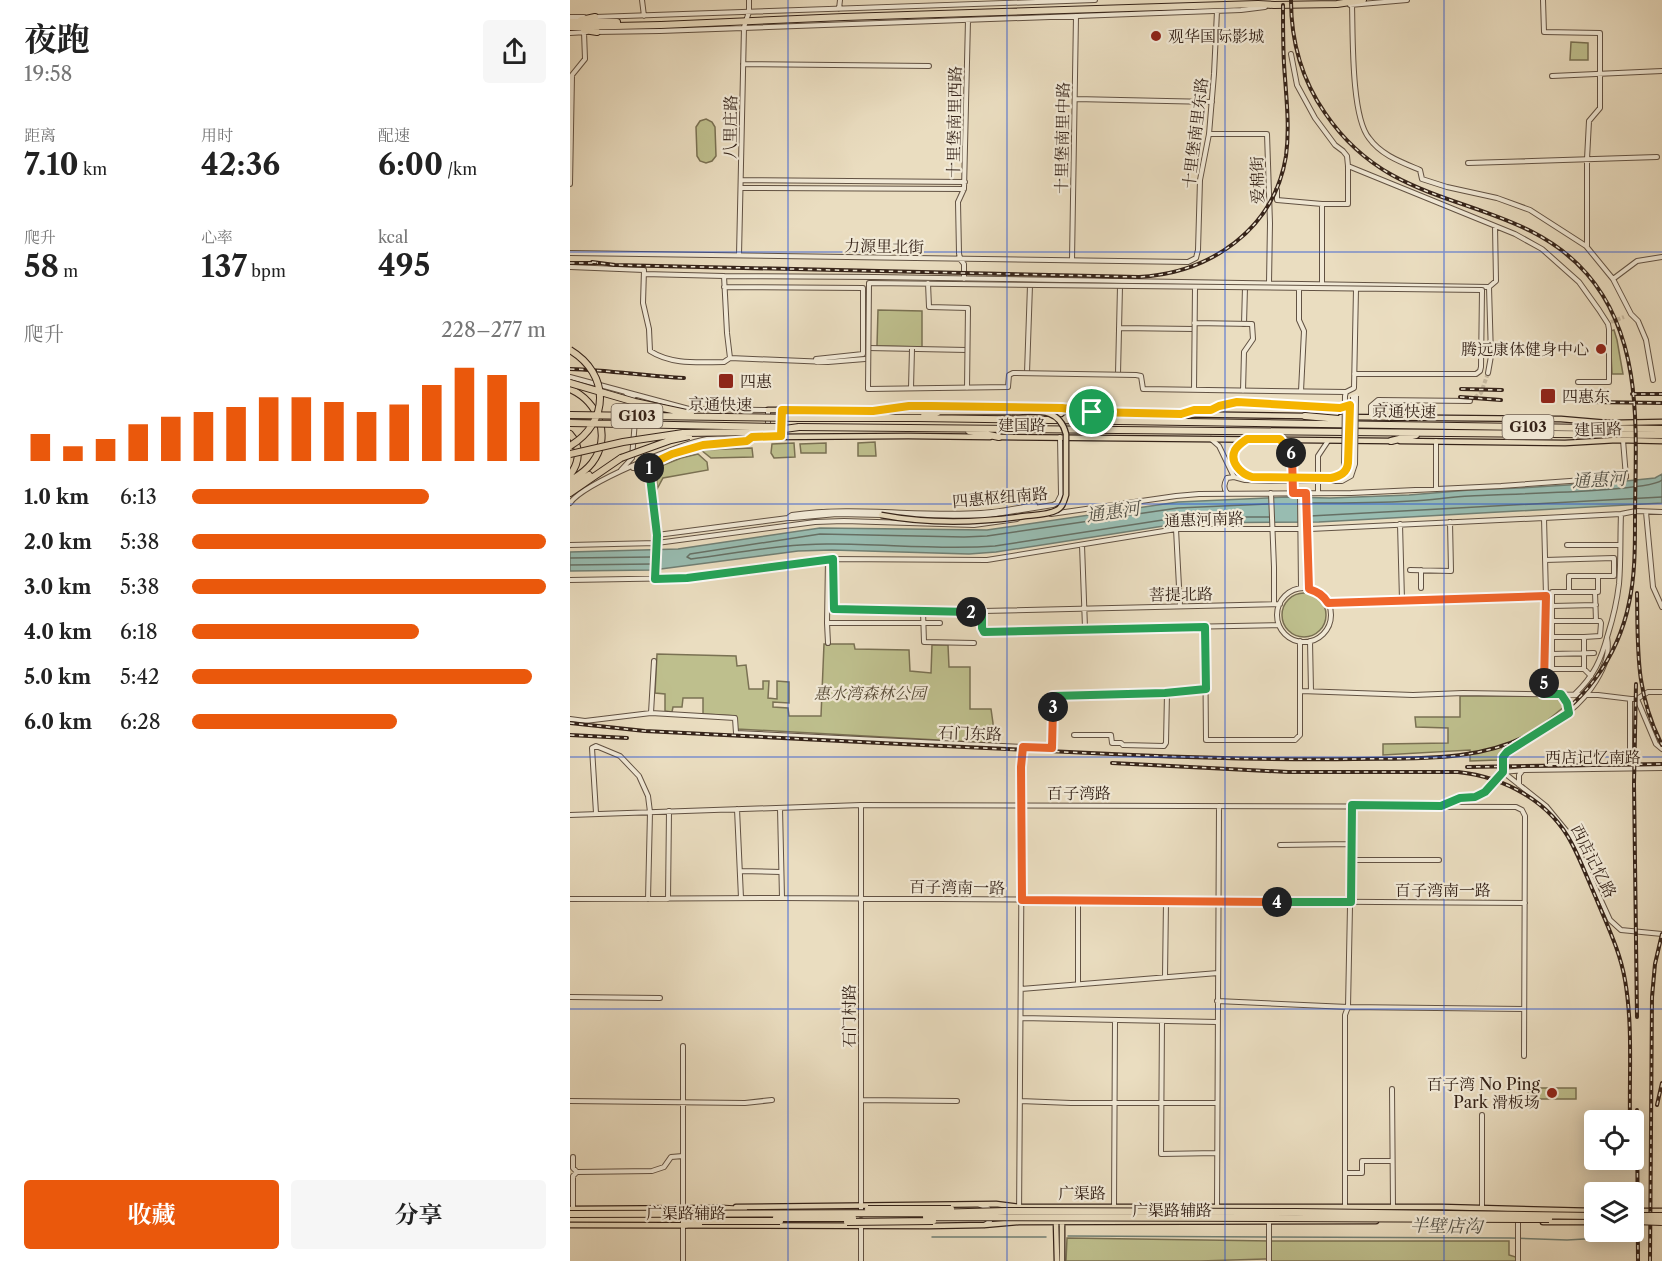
<!DOCTYPE html>
<html lang="zh">
<head>
<meta charset="utf-8">
<style>
  :root { --surface:#fff; --page:#f6f6f6; --text:#222; --muted:#767676; --accent:#ea580c }
  body { margin:0; font-family:"Libre Caslon Text","Noto Serif SC",serif; background:var(--page); color:var(--text); height:100vh; display:flex; flex-direction:column; font-size:22px; white-space:nowrap }
  * { box-sizing:border-box; margin:0 }
  p { font-size:20px; color:var(--muted) }
  .icon { flex:none; width:33px; height:33px; fill:none; stroke:currentColor; stroke-width:2; stroke-linecap:round; stroke-linejoin:round }
  .map { position:relative; flex:1; overflow:hidden }
  .sheet { display:flex; flex-direction:column; background:var(--surface); width:570px }
  .sheet>* { flex:none }
  .buttons { position:absolute; left:1014px; top:1110px; display:grid; gap:12px }
  .buttons a { display:grid; place-items:center; width:60px; height:60px; border-radius:6px; background:var(--surface); box-shadow:0 3px 15px #0003; font-size:30px }
  .pin { position:absolute; display:grid; place-items:center; width:51px; height:51px; color:#fff; margin:-26px; border:3px solid #fff; border-radius:50%; box-shadow:0 2px 6px #0007 }
  .km { position:absolute; width:30px; height:30px; margin:-15px; border-radius:50%; background:#222; color:#fff; font-size:16px; line-height:30px; text-align:center }
  .round { display:grid; place-items:center; flex:none; width:63px; height:63px; border-radius:6px; background:var(--page) }
  .head { display:flex; align-items:center; justify-content:space-between; height:102px; padding:0 24px }
  h1 { font-size:33px; font-weight:700; line-height:45px }
  .figures { display:grid; grid-template-columns:repeat(3,1fr); gap:9px; height:102px; padding:6px 24px }
  .figures div { display:grid; align-content:center }
  .figures b { font-size:30px; font-weight:700 }
  .figures small { font-size:16px; font-weight:400 }
  .figures p { font-size:16px }
  .chart { height:168px; padding:12px 24px }
  .chart p { display:flex; justify-content:space-between }
  .chart svg { width:100%; height:108px; margin-top:6px; stroke:var(--accent); stroke-width:6 }
  .cta { display:flex; gap:12px; margin-top:auto; padding:12px 24px }
  .cta a { flex:1; height:69px; border-radius:6px; background:var(--accent); color:#fff; font-size:24px; font-weight:700; line-height:69px; text-align:center }
  .cta a+a { background:var(--page); color:var(--text) }
  ul { padding:0 24px; list-style:none; font-size:20px }
  li { display:grid; grid-template-columns:96px 72px 1fr; align-items:center; height:45px }
  li i { height:15px; border-radius:8px; background:var(--accent) }
  main { display:flex; flex:1; min-height:0 }
  .map>svg:first-child { display:block }
</style>
</head>
<body>
<main>
<section class="sheet">
<div class="head"><div><h1>夜跑</h1><p>19:58</p></div><a class="round"><svg class="icon" aria-label="share" viewBox="0 0 24 24"><path d="M12 15V3M7 8l5-5 5 5M5 13v7h14v-7"/></svg></a></div>
<div class="figures">
<div><p>距离</p><b>7.10<small> km</small></b></div>
<div><p>用时</p><b>42:36</b></div>
<div><p>配速</p><b>6:00<small> /km</small></b></div>
</div>
<div class="figures">
<div><p>爬升</p><b>58<small> m</small></b></div>
<div><p>心率</p><b>137<small> bpm</small></b></div>
<div><p>kcal</p><b>495</b></div>
</div>
<div class="chart"><p><span>爬升</span>228–277 m</p>
<svg viewBox="0 0 160 44" preserveAspectRatio="none"><path d="M5 44V33M15 44V38M25 44V35M35 44V29M45 44V26M55 44V24M65 44V22M75 44V18M85 44V18M95 44V20M105 44V24M115 44V21M125 44V13M135 44V6M145 44V9M155 44V20"/></svg>
</div>
<ul>
<li><b>1.0 km</b>6:13<i style="width:67%"></i></li>
<li><b>2.0 km</b>5:38<i style="width:100%"></i></li>
<li><b>3.0 km</b>5:38<i style="width:100%"></i></li>
<li><b>4.0 km</b>6:18<i style="width:64%"></i></li>
<li><b>5.0 km</b>5:42<i style="width:96%"></i></li>
<li><b>6.0 km</b>6:28<i style="width:58%"></i></li>
</ul>
<div class="cta"><a>收藏</a><a>分享</a></div>
</section>
<div class="map">
<svg width="1092" height="1261" viewBox="0 0 1092 1261">
  <rect width="100%" height="100%" fill="#eaddc0"/>
  <filter id="stains"><feTurbulence type="fractalNoise" baseFrequency=".00333" numOctaves="4"/><feColorMatrix values="0 0 0 0 .2 0 0 0 0 .09 0 0 0 0 .02 0 0 0 .5 -.17"/></filter>
  <radialGradient id="worn" r=".72"><stop offset=".6" stop-color="#630" stop-opacity="0"/><stop offset="1" stop-color="#630" stop-opacity=".3"/></radialGradient>
  <!-- green -->
  <path fill="#bebf8d" stroke="#7a7153" stroke-width="1.5" d="M1001 42 1018 43V60H1000Z
    M136 119 142 122 145 127 146 156 142 161 136 163 130 161 127 156 126 127 130 121Z
    M308 310 352 311V347L307 346Z
    M1044 330 1047 340 1053 374H1042L1040 331Z
    M305 442 306 456H288V443Z
    M224 443 225 457 204 458 201 453 202 444Z
    M256 443V453H231L230 444Z
    M182 448 183 457 141 458 131 450Z
    M128 454 137 462 138 470 93 478 87 489 86 468 111 458Z
    M712 615a22 22 0 1 1 44 0a22 22 0 1 1-44 0Z
    M254 644H284L285 649 339 650 340 671 361 673 362 645H378L379 667H400V709H421L423 723 422 743 167 729 166 716 133 714V698H113L112 707H103L102 712 95 711V694L85 693 87 654 166 656 167 666 176 665 179 689H193V681H199L198 698 207 699V681L219 682V703L203 702V707L218 708 219 716H251Z
    M890 696H991L995 706 957 737 932 749 928 760 900 761V750L813 755V744L878 743V728L846 727 845 717H890Z
    M958 1088H1006V1099H958Z
    M497 1238 703 1241H939V1255L949 1258 950 1261H701V1259H695L630 1261H496Z"/>
  <!-- water -->
  <path fill="#98bcb1" stroke="#707f74" stroke-width="1.5" d="M1092 474V503L749 522 613 523 426 552 399 554 262 550 228 551 83 570 0 571V552L108 549 250 528 417 530 608 502 717 497 760 498 839 495 900 490 950 488 1046 482 1085 478Z"/>
  <g fill="none" stroke-linecap="round" stroke-linejoin="round">
    <!-- shore -->
    <path stroke="#667065" stroke-width="1.5" d="M740 503C773 503 807 503 841 501 861 500 881 497 900 496 928 494 1079 492 1092 480
      M698 504 608 508 417 536 394 537 250 534 120 554 117 557 121 559C168 553 216 543 263 544 317 544 371 550 425 546L612 517H699
      M740 516 1092 497
      M0 558 82 557
      M0 565 82 564"/>
    <!-- stream -->
    <path stroke="#707f74" stroke-width="1.5" d="M498 1236 696 1237
      M362 1237H476
      M702 1237 940 1238 997 1240 1049 1237"/>
    <!-- minor-tunnel -->
    <path stroke="#c6b89f" stroke-width="4" stroke-dasharray="4 2" stroke-linecap="butt" d="M1041 322 1054 317
      M900 401 911 393 918 373"/>
    <!-- minor casing -->
    <g stroke="#625243" stroke-width="6">
      <path id="minor" d="M72 0 74 16
        M973 0 974 32 1030 33V108L1019 121 1017 159V246
        M780 5 837 0
        M782 5C783 35 781 116 799 138 811 155 831 162 850 170L852 179 877 187 927 198 960 210 1016 246 1043 279 1061 314 1068 321 1076 340 1083 380
        M269 9 270 0
        M0 17H14
        M25 17 525 0
        M25 32 90 31 671 10 695 7
        M0 33 17 32
        M173 64 359 66
        M982 76 1092 71
        M505 99 642 102
        M639 134H697L700 223 699 283
        M898 163 1087 157
        M778 166 945 234 972 249 1009 282 1029 310 1038 324 1039 329V382H1008
        M171 180 395 182
        M0 184 2 75 15 59 14 32
        M171 188 394 189
        M707 190V200L752 204H778V166L777 156 773 151 765 145 745 118 727 85 721 54
        M0 253 618 262 626 258 628 250 630 180 639 134 644 74 647 11
        M169 255 174 27 179 12V0
        M502 260 506 16
        M0 267 74 270 73 303 79 329 80 351C102 365 128 362 154 362L160 358 258 362 295 359
        M74 274 154 276 305 277 919 287
        M154 276 157 333 160 358
        M394 279V264L390 259 389 253 388 202 394 189 398 20
        M1043 279 1067 261 1092 257
        M752 284V204
        M154 287 293 288V354L246 359V362
        M674 324 675 287
        M549 328 624 329
        M298 348 397 350
        M457 373 460 285
        M918 373 921 356 919 287 926 281 925 226
        M548 374 550 286
        M0 377 119 409 198 410V427
        M614 413 624 410H641L649 406 667 402 770 408 780 405
        M801 417V406L808 400 900 401
        M211 436 212 410
        M641 439 649 446 664 477 675 480 703 481
        M676 439C673 442 668 445 666 449 661 458 666 470 674 475 682 479 695 477 704 477
        M710 440 722 455 723 493
        M79 465C87 502 87 541 85 579
        M63 468C82 466 97 454 116 449 136 444 156 443 177 441L181 438
        M51 470 62 458 66 408 65 400 56 393
        M866 489V441
        M657 493C653 488 654 484 657 478L664 477
        M701 493 704 567V604
        M730 493 731 588
        M736 493 739 589
        M748 493V456L758 441
        M0 503C14 483 111 443 137 439 157 436 177 437 197 437V435
        M487 503 491 495 490 437
        M1076 512 1083 587 1092 607
        M481 514 606 496 629 494 781 493 931 486 1056 477 1053 440
        M320 515 414 516 483 505 487 503
        M219 517 222 515C285 506 348 517 411 513 429 512 447 508 465 505
        M830 524 832 600 976 596 974 518
        M606 529 610 606
        M87 535 218 518H223L267 514 312 515
        M0 545 87 543 245 522 274 521 404 525 447 519
        M512 545 515 628
        M997 545H1050
        M258 559 257 623H370
        M263 559 264 609 412 612
        M975 560 1044 558V576H999V592
        M840 570 881 571 880 522
        M0 580 117 578 260 559 417 560 606 529H740L974 518 1051 514 1066 511 1092 512
        M851 588V570
        M707 615a27 27 0 1 1 54 0a27 27 0 1 1-54 0Z
        M758 603 832 600
        M982 606 1026 605
        M353 611 354 642 404 643
        M982 621H1026L1025 592
        M257 623 258 643
        M709 625 414 631 412 628V612L413 611 710 604
        M635 627 636 740H725L730 735V641
        M982 637V592H1028V576
        M1014 637 1030 636 1031 623 1030 621H1026
        M1037 637C1040 654 1035 666 1026 681 1003 719 970 727 937 752L933 757V772L976 806 1003 839 1040 920 1051 930 1092 934
        M740 641 741 691
        M982 654 1024 653
        M84 661 81 713 165 718 166 733 453 747 451 767 452 805 449 1219
        M1014 669H982V637H1014V669L1021 676
        M731 691 843 695 893 693 1028 695 1061 699H1067L1078 692H1092
        M973 694 976 596
        M1005 694C1024 676 1031 660 1038 634 1043 618 1047 601 1049 584 1051 561 1050 537 1051 514
        M991 695 997 703 999 713
        M1060 699V754
        M1067 699 1086 744 1092 749
        M0 719 15 721 81 713
        M504 735H541L542 743H551L553 745 594 746 596 743 597 693
        M453 747 482 748 483 696 595 693 636 689
        M949 785V775L953 770
        M874 805 890 798 905 797 915 792 933 772 954 770 1092 768
        M210 808 212 898
        M167 809 171 898
        M26 813 22 748 26 746 50 756 69 776 78 796 80 812 78 899
        M0 815 291 805 946 807 952 810 955 816 954 1056
        M710 845 782 844
        M782 860H869
        M170 871 211 872
        M0 899 212 898 955 903
        M98 899 99 811
        M508 901V984
        M595 977 596 901
        M451 989 648 973
        M0 997 90 998
        M647 1001 778 1007 954 1009
        M451 1018 647 1022
        M592 1021 591 1154 647 1153
        M822 1089 823 1207
        M291 1100 387 1101
        M0 1101 175 1103 202 1100
        M450 1101 501 1103H647
        M912 1115V1208
        M3 1157V1168L7 1172
        M7 1172 82 1171 94 1167 101 1157 113 1156
        M775 1173H792V1161H822
        M410 1205 418 1208 422 1214 420 1221 415 1225
        M544 1207 545 1021
        M647 1207 649 806
        M775 1207V1015L778 1007 782 805
        M3 1209V1176L7 1172
        M291 1215V805
        M113 1261V1046
        M291 1261V1226
        M699 1261V1222
        M948 1261V1222"/>
    </g>
    <!-- major casing -->
    <g stroke="#352319" stroke-width="7">
      <path id="major" d="M198 410H303L339 406H361L492 408 522 413 736 416
        M315 412H442
        M771 417 991 419 1038 423 1092 422
        M197 437 338 436 420 437
        M428 437 822 441
        M830 441 995 443 1047 440 1092 441
        M166 1207 426 1204 449 1207H872L1024 1211
        M0 1209 146 1208
        M1064 1211H1092
        M486 1222 487 1261
        M973 1222H1024
        M0 1225 359 1226 414 1225 449 1222 806 1221
        M492 1261V1222"/>
    </g>
    <!-- highway casing -->
    <g stroke="#352319" stroke-width="8">
      <path id="highway" d="M11 20 25 17
        M0 22H47
        M0 27 91 25 274 17 688 4 704 5 767 4 793 0
        M14 30 27 32
        M0 389C29 402 42 437 22 463 16 471 8 476 0 481
        M354 416 368 412
        M735 416 780 420
        M230 418H348L1092 429
        M496 418 522 413
        M229 427 1092 435
        M399 431 429 437
        M0 434C11 446 10 462 0 475
        M821 441 846 435
        M0 488 19 475
        M0 493 51 458
        M144 1208 174 1210
        M113 1225 132 1221"/>
    </g>
    <!-- minor -->
    <use href="#minor" stroke="#f1e9d6" stroke-width="4"/>
    <!-- major -->
    <use href="#major" stroke="#eaddc0" stroke-width="4.5"/>
    <!-- highway -->
    <use href="#highway" stroke="#eaddc0" stroke-width="6"/>
    <!-- rail casing -->
    <g stroke="#352319" stroke-width="4">
      <path id="rail" d="M22 262 45 265 569 277C640 273 704 230 716 156 720 126 716 95 714 64 713 45 713 25 713 5
        M0 263H28
        M0 369C38 370 76 376 114 378
        M891 389 932 390
        M1062 394H1092
        M890 397 931 400
        M1023 402 1092 403
        M1067 593C1068 650 1065 692 1092 745
        M1066 684 1064 784 1067 1017
        M0 723 75 731C238 739 400 748 563 755 636 758 710 760 784 759 845 758 908 763 964 732 1012 706 1048 658 1059 603 1065 576 1065 548 1065 521 1065 437 1076 342 1017 274 965 214 887 211 822 175 795 160 772 138 755 113 732 80 721 40 721 0
        M0 735 57 738
        M542 763 718 772H888C934 777 980 801 1002 844 1011 861 1018 880 1026 898 1037 925 1050 951 1055 980 1063 1026 1059 1074 1060 1120
        M897 767 1092 764
        M1087 1105 1092 1083
        M1067 1110 1068 1261
        M1080 1261 1082 997 1085 964 1092 934"/>
    </g>
    <!-- rail -->
    <use href="#rail" stroke="#f1e9d6" stroke-width="1.5" stroke-dasharray="4.5" stroke-linecap="butt"/>
    <!-- minor-bridge casing -->
    <g stroke="#625243" stroke-width="6" stroke-linecap="butt">
      <path id="minor-bridge" d="M358 283 359 307 398 308 397 388
        M729 288V320L734 331 731 391
        M624 323 682 324 683 339 674 352 673 391
        M341 388 342 349
        M624 390 625 287
        M776 392 573 389 571 376 566 375 443 373 439 375 438 387 298 389 299 283 912 290 911 367 910 371 906 374H784
        M774 473 778 468V463L779 425
        M704 477 761 478 769 476 774 470 775 396 776 392 784 388 786 289
        M771 479 779 474 781 470 783 397
        M703 481H772L781 476 785 464 786 396"/>
    </g>
    <!-- major-bridge casing -->
    <g stroke="#352319" stroke-width="7" stroke-linecap="butt">
      <path id="major-bridge" d="M311 515C359 524 407 523 455 516 465 515 478 515 487 510 493 507 494 501 496 495V434C489 406 465 412 442 412"/>
    </g>
    <!-- highway-bridge casing -->
    <g stroke="#352319" stroke-width="8" stroke-linecap="butt">
      <path id="highway-bridge" d="M0 350C40 374 40 422 0 446
        M0 383 65 402 121 414
        M0 415 230 418
        M0 423 211 427
        M0 454 53 442 113 433 193 432 229 427
        M51 458 101 440 119 436
        M298 1209H381
        M0 1214 361 1213 436 1211 726 1212 1024 1216
        M1064 1216H1092
        M356 1217 979 1219
        M206 1218H283
        M132 1221H210
        M1064 1221 1092 1222
        M277 1222 363 1221"/>
    </g>
    <!-- minor-bridge -->
    <use href="#minor-bridge" stroke="#f1e9d6" stroke-width="4"/>
    <!-- major-bridge -->
    <use href="#major-bridge" stroke="#eaddc0" stroke-width="4.5"/>
    <!-- highway-bridge -->
    <use href="#highway-bridge" stroke="#eaddc0" stroke-width="6"/>
  </g>
  <g fill="none" stroke-linecap="round" stroke-linejoin="round">
    <!-- split-1 casing -->
    <g stroke="#fff" stroke-width="12">
      <path id="split-1" d="M79 468V465L102 454 133 445 177 441 182 437 211 436 212 410 303 411 339 406H361L492 408 522 412"/>
    </g>
    <!-- split-2 casing -->
    <g stroke="#fff" stroke-width="12">
      <path id="split-2" d="M79 468 87 535 85 579 117 578 263 559 264 609 401 612"/>
    </g>
    <!-- split-3 casing -->
    <g stroke="#fff" stroke-width="12">
      <path id="split-3" d="M401 612H412V628L414 632 635 627 636 689 595 693 483 696V707"/>
    </g>
    <!-- split-4 casing -->
    <g stroke="#fff" stroke-width="12">
      <path id="split-4" d="M483 707 482 748 453 747 451 767 452 900 707 902"/>
    </g>
    <!-- split-5 casing -->
    <g stroke="#fff" stroke-width="12">
      <path id="split-5" d="M707 902H781L782 805 871 806 890 798 905 797 915 792 933 772V757L937 752 999 713 997 703 991 694H973L974 683"/>
    </g>
    <!-- split-6 casing -->
    <g stroke="#fff" stroke-width="12">
      <path id="split-6" d="M721 453 722 455 723 493H736L739 589C748 592 753 595 758 603L976 596 974 683"/>
    </g>
    <!-- split-7 casing -->
    <g stroke="#fff" stroke-width="12">
      <path id="split-7" d="M522 412 611 414 624 410H641L649 406 667 402 770 408 780 405 778 463C777 473 770 476 761 478L682 477C671 474 659 462 665 450 668 445 673 442 677 439H710L721 453"/>
    </g>
    <!-- split-1 -->
    <use href="#split-1" stroke="#f5b400" stroke-width="8"/>
    <!-- split-2 -->
    <use href="#split-2" stroke="#22a559" stroke-width="8"/>
    <!-- split-3 -->
    <use href="#split-3" stroke="#22a559" stroke-width="8"/>
    <!-- split-4 -->
    <use href="#split-4" stroke="#f0652b" stroke-width="8"/>
    <!-- split-5 -->
    <use href="#split-5" stroke="#22a559" stroke-width="8"/>
    <!-- split-6 -->
    <use href="#split-6" stroke="#f0652b" stroke-width="8"/>
    <!-- split-7 -->
    <use href="#split-7" stroke="#f5b400" stroke-width="8"/>
  </g>
  <!-- grid -->
  <path fill="none" stroke="#1d4ed8" stroke-width="1.5" stroke-opacity="0.55" d="M218 0V1261M437 0V1261M655 0V1261M874 0V1261M0 252H1092M0 504H1092M0 757H1092M0 1009H1092"/>
  <!-- markers -->
  <g fill="#8f2418" stroke="#f1e9d6" stroke-width="2">
    <circle cx="586" cy="36" r="6"/>
    <circle cx="1031" cy="349" r="6"/>
    <rect x="148" y="373" width="16" height="16" rx="3"/>
    <rect x="970" y="388" width="16" height="16" rx="3"/>
    <circle cx="982" cy="1093" r="6"/>
  </g>
  <g text-anchor="middle" stroke-width="4.5" stroke-linejoin="round" paint-order="stroke">
    <!-- shield labels -->
    <g fill="#f1e9d6" stroke="#6d5e52" stroke-width="1.5">
      <rect x="41.5" y="404" width="51" height="24" rx="4.5"/>
      <rect x="932.5" y="415" width="51" height="24" rx="4.5"/>
    </g>
    <g font-size="15" font-weight="bold" fill="#352319">
      <text x="67" y="421">G103</text>
      <text x="958" y="432">G103</text>
    </g>
    <!-- poi labels -->
    <g font-size="16" fill="#352319" stroke="#f1e9d6" text-anchor="start">
      <text x="598" y="42">观华国际影城</text>
      <text x="1019" y="355" text-anchor="end">腾远康体健身中心</text>
      <text x="170" y="387">四惠</text>
      <text x="992" y="402">四惠东</text>
      <text x="970" y="1090" text-anchor="end">百子湾 No Ping<tspan x="970" dy="18">Park 滑板场</tspan></text>
    </g>
    <!-- street labels -->
    <g font-size="16" fill="#352319" stroke="#f1e9d6">
      <text transform="translate(384 122) rotate(-89)" y="6">十里堡南里西路</text>
      <text transform="translate(160 127) rotate(-89)" y="6">八里庄路</text>
      <text transform="translate(625 133) rotate(-83)" y="6">十里堡南里东路</text>
      <text transform="translate(492 138) rotate(-89)" y="6">十里堡南里中路</text>
      <text transform="translate(687 180) rotate(-91)" y="6">爱棉街</text>
      <text transform="translate(314 246) rotate(1)" y="6">力源里北街</text>
      <text transform="translate(150 404) rotate(1)" y="6">京通快速</text>
      <text transform="translate(834 411) rotate(1)" y="6">京通快速</text>
      <text x="452" y="431">建国路</text>
      <text transform="translate(1028 429) rotate(-2)" y="6">建国路</text>
      <text transform="translate(430 497) rotate(-5)" y="6">四惠枢纽南路</text>
      <text transform="translate(634 519) rotate(-2)" y="6">通惠河南路</text>
      <text transform="translate(611 594) rotate(-1)" y="6">菩提北路</text>
      <text transform="translate(400 733) rotate(2)" y="6">石门东路</text>
      <text x="1023" y="763">西店记忆南路</text>
      <text x="509" y="799">百子湾路</text>
      <text transform="translate(1024 861) rotate(63)" y="6">西店记忆路</text>
      <text transform="translate(387 887) rotate(1)" y="6">百子湾南一路</text>
      <text x="873" y="896">百子湾南一路</text>
      <text transform="translate(279 1016) rotate(-90)" y="6">石门村路</text>
      <text x="512" y="1199">广渠路</text>
      <text x="602" y="1216">广渠路辅路</text>
      <text x="116" y="1219">广渠路辅路</text>
    </g>
    <!-- park labels -->
    <g font-size="16" font-style="italic" fill="#574a36" stroke="#f1e9d6">
      <text x="300" y="699">惠水湾森林公园</text>
    </g>
    <!-- water labels -->
    <g font-size="18" font-style="italic" fill="#535147" stroke="#f1e9d6">
      <text transform="translate(1029 480) rotate(-3)" y="6">通惠河</text>
      <text transform="translate(543 512) rotate(-8)" y="6">通惠河</text>
      <text transform="translate(876 1226) rotate(1)" y="6">半壁店沟</text>
    </g>
  </g>
  <rect width="100%" height="100%" filter="url(#stains)"/>
  <rect width="100%" height="100%" fill="url(#worn)"/>
</svg>
<div class="buttons">
<a><svg class="icon" aria-label="locate" viewBox="0 0 24 24"><circle cx="12" cy="12" r="6"/><path d="M12 2v4M12 18v4M2 12h4M18 12h4"/></svg></a>
<a><svg class="icon" aria-label="layers" viewBox="0 0 24 24"><path d="M12 4l9 5-9 5-9-5zM3 14l9 5 9-5"/></svg></a>
</div>
<div class="pin" style="left:522px;top:412px;background:#1e9e55"><svg class="icon" aria-label="arrive" viewBox="0 0 24 24"><path d="M6 21V4h12l-3 4 3 4H6"/></svg></div>
<b class="km" style="left:79px;top:468px">1</b>
<b class="km" style="left:401px;top:612px">2</b>
<b class="km" style="left:483px;top:707px">3</b>
<b class="km" style="left:707px;top:902px">4</b>
<b class="km" style="left:974px;top:683px">5</b>
<b class="km" style="left:721px;top:453px">6</b>
</div>
</main>
</body>
</html>
